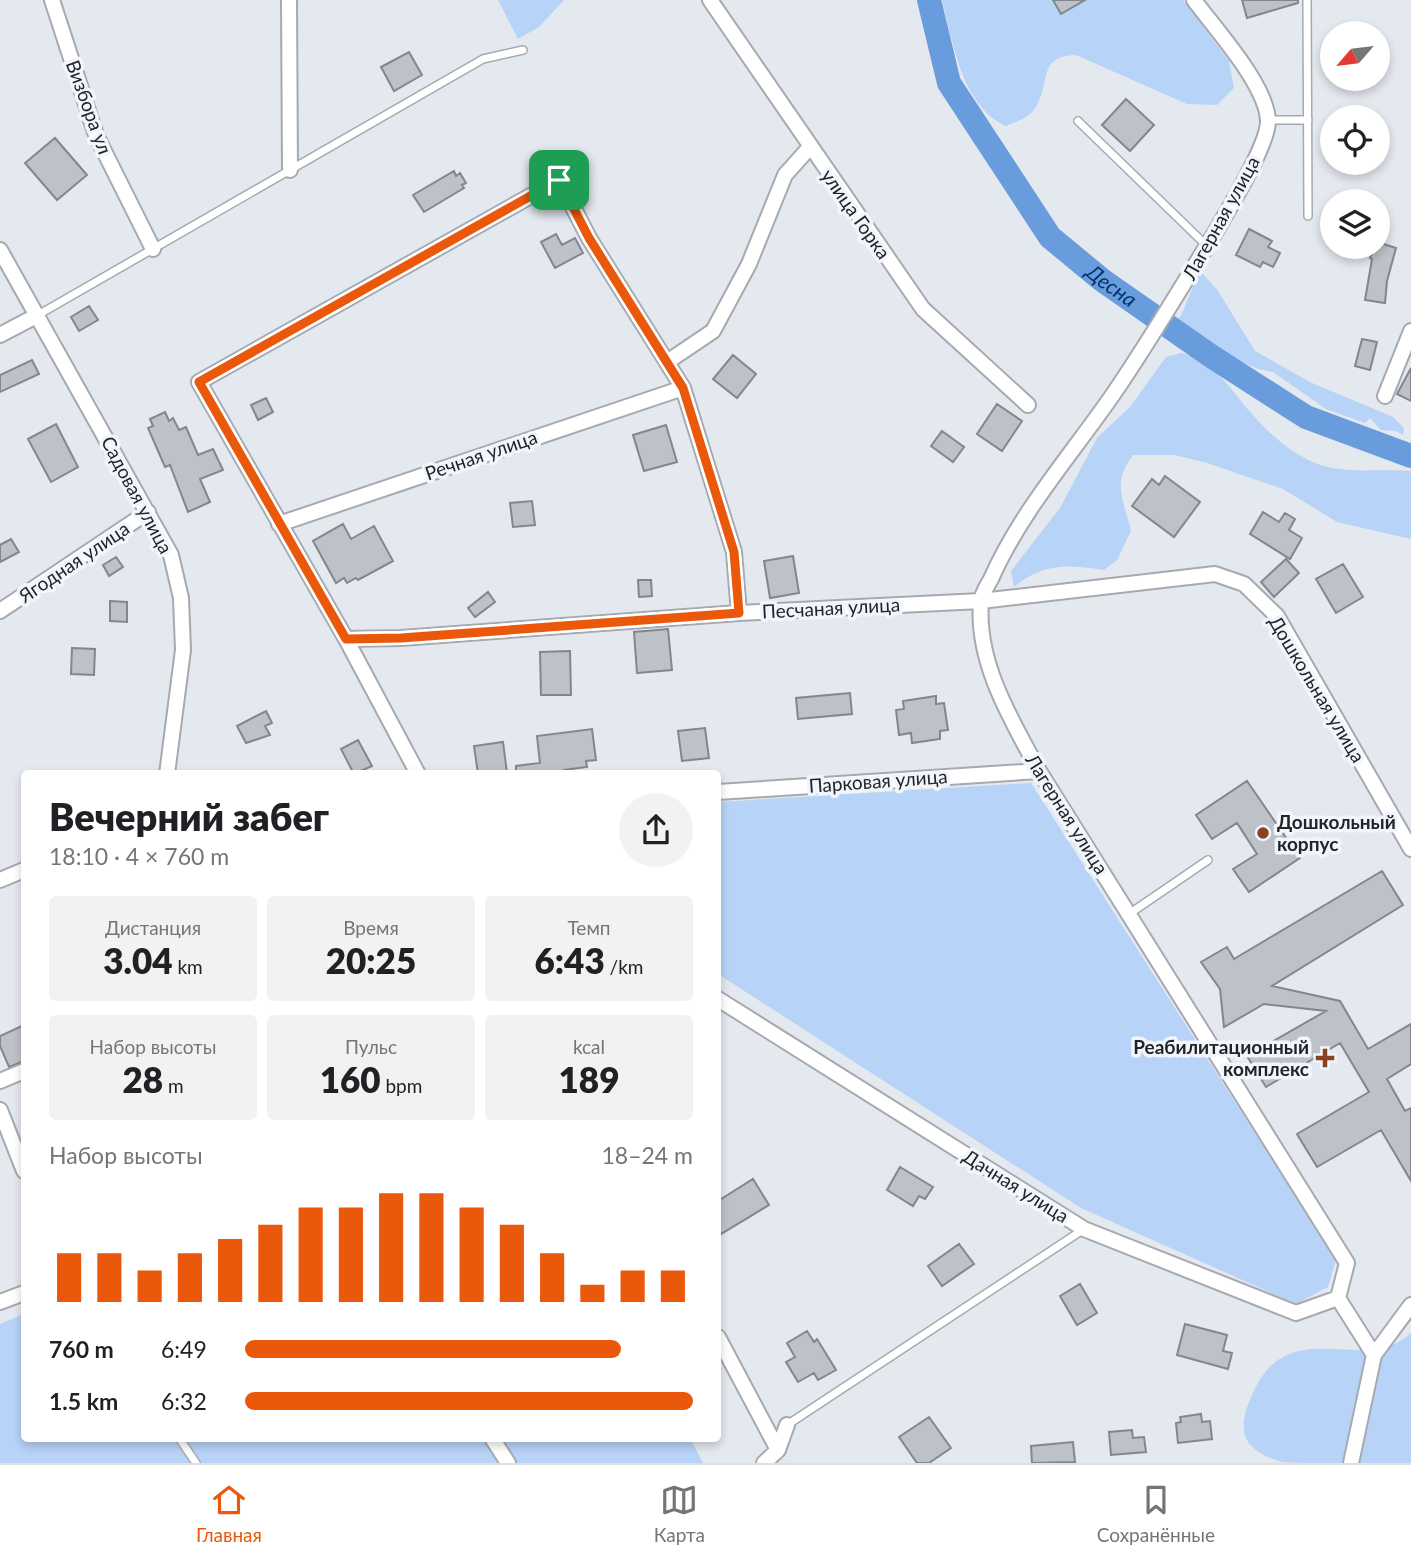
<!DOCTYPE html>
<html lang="ru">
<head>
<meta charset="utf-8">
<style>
  :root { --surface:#fff; --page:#f2f2f2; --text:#202124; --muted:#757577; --line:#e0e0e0; --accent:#ea580c }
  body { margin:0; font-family:Lato,sans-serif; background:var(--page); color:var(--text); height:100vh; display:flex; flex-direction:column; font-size:26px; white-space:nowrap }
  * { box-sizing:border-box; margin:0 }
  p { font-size:23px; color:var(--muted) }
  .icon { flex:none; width:38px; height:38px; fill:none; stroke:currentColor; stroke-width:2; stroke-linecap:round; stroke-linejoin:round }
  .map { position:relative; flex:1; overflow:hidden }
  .drawer { position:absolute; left:21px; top:770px; width:700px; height:672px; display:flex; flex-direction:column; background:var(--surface); border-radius:7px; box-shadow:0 4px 10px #0003 }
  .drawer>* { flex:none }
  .needle { width:46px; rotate:242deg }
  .controls { position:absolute; left:1320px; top:21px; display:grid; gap:14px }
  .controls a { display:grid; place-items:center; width:70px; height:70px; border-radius:50%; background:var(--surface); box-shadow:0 4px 10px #0003; font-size:35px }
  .pin { position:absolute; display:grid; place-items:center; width:60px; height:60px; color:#fff; margin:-30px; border-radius:14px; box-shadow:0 4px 10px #0006 }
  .round { display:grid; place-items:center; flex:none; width:74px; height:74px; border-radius:37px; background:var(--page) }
  .head { display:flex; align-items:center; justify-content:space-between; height:119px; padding:0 28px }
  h1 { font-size:38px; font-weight:800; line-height:52px }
  .figures { display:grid; grid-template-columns:repeat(3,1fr); gap:10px; height:119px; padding:7px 28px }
  .figures div { display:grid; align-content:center; border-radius:7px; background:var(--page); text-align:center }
  .figures b { font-size:35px; font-weight:800 }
  .figures small { font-size:19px; font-weight:400 }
  .figures p { font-size:19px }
  .chart { height:196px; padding:14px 28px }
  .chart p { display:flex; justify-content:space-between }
  .chart svg { width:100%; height:126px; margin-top:7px; stroke:var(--accent); stroke-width:6 }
  ul { padding:0 28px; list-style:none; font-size:23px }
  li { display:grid; grid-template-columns:112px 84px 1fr; align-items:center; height:52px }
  li i { height:18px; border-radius:9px; background:var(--accent) }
  .dock { display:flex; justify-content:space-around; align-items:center; height:98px; border-top:2px solid var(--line); background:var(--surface); font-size:19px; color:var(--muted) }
  .dock a { display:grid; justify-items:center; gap:4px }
  .dock .active { color:var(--accent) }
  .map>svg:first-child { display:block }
</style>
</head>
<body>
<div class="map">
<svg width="1411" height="1463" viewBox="0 0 1411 1463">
  <rect width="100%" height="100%" fill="#e4e8ef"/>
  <!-- green -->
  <path fill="#b7d3f7" d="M498 0H564L539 27 518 39Z
    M942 0H1183L1229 61 1234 88 1217 105 1187 104 1076 55C1038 56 1051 80 1037 105 1031 117 1018 121 1006 126 962 106 953 43 942 0Z
    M1202 273 1218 291 1255 351 1312 383 1393 417 1404 428 1403 435 1396 431 1381 430 1370 418 1365 423 1326 409 1273 372 1258 369 1222 353 1177 319 1181 316 1196 279Z
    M1181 353C1215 360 1230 390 1252 414 1269 434 1291 453 1315 463 1346 475 1379 468 1411 471V539L1337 522 1283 489 1207 463 1175 455H1133C1111 484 1124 500 1131 531L1117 560 1104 570C1067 565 1045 562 1014 587L1011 571 1060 508 1097 438 1130 407 1166 357Z
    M1031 783 1336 1260 1328 1287 1296 1304 1081 1208 718 974V802Z
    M24 1314V1438H690L703 1463H0V1324Z
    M1411 1333V1463C1380 1463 1350 1463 1319 1463 1308 1463 1293 1463 1282 1462 1268 1458 1249 1450 1245 1435 1241 1420 1247 1406 1253 1393 1289 1311 1364 1377 1411 1333Z"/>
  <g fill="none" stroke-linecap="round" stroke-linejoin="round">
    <!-- river -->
    <path stroke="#699cdc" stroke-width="24" id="s1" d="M929 0 949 83 1050 237 1102 280 1211 356 1306 417 1411 456"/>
  </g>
  <!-- building -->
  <path fill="#bdc1c8" stroke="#83878d" stroke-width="2" d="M1053 0H1085L1061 14Z
    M1242 0H1298V3L1247 18Z
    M409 52 422 75 394 91 381 67Z
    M1126 99 1154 125 1130 151 1102 125Z
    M55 138 87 175 57 200 25 163Z
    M454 171 456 176 460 173 466 183 462 185 464 188 424 212 413 195Z
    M1249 229 1272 241 1268 247 1280 253 1273 267 1263 262 1260 267 1236 255Z
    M556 234 562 245 575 238 583 253 555 268 541 242Z
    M1377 242 1396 248 1387 281 1385 303 1365 300 1372 259 1370 258Z
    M89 306 98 320 79 331 71 317Z
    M1362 339 1377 342 1370 370 1355 366Z
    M733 355 756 374 737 398 713 379Z
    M32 360 39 374 0 392V375Z
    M1411 368V401L1397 394Z
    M266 398 273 412 258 420 251 405Z
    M997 404 1022 421 1002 451 977 434Z
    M165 412 169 421 173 418 179 430 186 427 198 455 213 449 223 470 200 479 210 502 188 512 170 465 165 467 148 428 153 426 150 419Z
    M56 424 78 467 51 482 28 439Z
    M666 425 677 462 644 471 633 435Z
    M942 431 964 447 953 462 931 446Z
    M1165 476 1200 502 1174 537 1132 506 1152 479 1159 485Z
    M532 501 535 525 513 527 510 503Z
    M1263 512 1279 522 1285 513 1295 519 1289 530 1302 538 1290 559 1250 534Z
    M343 524 351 539 374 526 393 561 358 580 356 578 347 583 344 578 336 583 313 541Z
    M11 539 19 552 0 562V545Z
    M793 556 799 593 770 598 764 561Z
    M116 557 123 567 109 576 103 565Z
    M1286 559 1299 573 1274 597 1261 582Z
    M1343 564 1363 597 1336 613 1316 579Z
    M638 580H651L652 596 639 597Z
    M488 592 495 602 475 617 468 608Z
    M110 601 127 602V622L110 621Z
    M668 629 672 670 637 673 634 632Z
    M72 648 95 649 94 675 71 674Z
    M570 651 571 695H541L540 652Z
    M850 693 852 714 798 719 796 698Z
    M936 696V704L944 703 948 730 940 731V739L912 743 911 733 899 735 896 710 904 709 903 701Z
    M266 711 272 723 265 726 270 735 246 743 237 726Z
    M705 728 709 758 682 761 678 731Z
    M592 729 596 760 586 761 587 767 564 770V774H516V766L540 763 537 736Z
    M358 740 372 766 354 774 341 749Z
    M503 742 507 773 478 774 474 746Z
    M1247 781 1300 858 1249 892 1233 869 1257 854 1237 823 1212 839 1196 815Z
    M1382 871 1403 905 1272 986 1340 1001 1368 1049 1411 1024V1064L1387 1079 1405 1111 1411 1108V1181L1381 1130 1317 1167 1297 1134 1369 1092 1340 1043 1266 1087 1247 1056 1326 1011 1264 1004 1224 1027 1220 989 1201 962 1227 947 1234 959Z
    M24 1025V1061L9 1067 0 1046V1036Z
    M900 1167 933 1187 925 1199 919 1196 913 1206 887 1190Z
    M753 1179 769 1205 721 1234 718 1228V1201Z
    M959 1244 974 1264 942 1286 928 1266Z
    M1080 1284 1097 1313 1077 1325 1060 1296Z
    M1185 1324 1227 1335 1223 1351 1232 1353 1228 1369 1177 1355Z
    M807 1331 814 1342 817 1339 836 1370 818 1380 814 1373 798 1382 786 1362 795 1357 787 1343Z
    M1201 1414 1202 1422 1210 1421 1212 1439 1178 1443 1176 1423 1181 1422 1180 1417Z
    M929 1417 951 1448 929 1463H917L899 1437Z
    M1132 1430 1133 1438 1144 1437 1146 1452 1111 1455 1109 1432Z
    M1073 1442 1075 1462 1032 1463 1031 1446Z"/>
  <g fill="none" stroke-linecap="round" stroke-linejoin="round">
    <!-- lane casing -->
    <g stroke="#a6aab0" stroke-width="10">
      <path id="lane" d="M1307 0 1308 216
        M1268 120H1308
        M1078 121 1207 246
        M38 315 483 59 523 50
        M1129 914 1208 860
        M787 1425 1084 1229
        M179 1438 196 1463"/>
    </g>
    <!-- street casing -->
    <g stroke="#a6aab0" stroke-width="18">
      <path id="street" d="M52 0 96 135 153 249
        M289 0 290 170
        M710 0 923 309 1028 405
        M1194 0C1215 29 1268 86 1268 122 1267 147 1227 212 1213 236 1180 289 1149 342 1114 393 1072 454 1021 511 991 579 987 586 981 595 981 603 976 663 1012 721 1039 771L1347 1263 1338 1298 1374 1355
        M0 250 171 555 181 598 183 650 167 774
        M0 335 38 315
        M667 362 713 331 749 264 785 175 810 147
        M1385 396 1411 331
        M279 524 683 388
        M0 611 148 512
        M346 639 401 638 739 613 981 601 1215 574 1244 584 1277 616 1411 849
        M418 774 346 639 199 382 559 180 589 238 683 388 734 552 739 613
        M718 792 1039 771
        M0 880 24 870
        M718 999 1084 1229 1296 1313 1338 1298
        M0 1081 24 1071
        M0 1110 24 1171
        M0 1302 24 1293
        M718 1337 778 1450
        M492 1438 508 1463
        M764 1463 778 1450 787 1425
        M1351 1463 1374 1355 1411 1305"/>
    </g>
    <!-- lane -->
    <use href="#lane" stroke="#fff" stroke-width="7"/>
    <!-- street -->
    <use href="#street" stroke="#fff" stroke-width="14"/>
  </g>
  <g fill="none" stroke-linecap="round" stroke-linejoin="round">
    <!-- route casing -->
    <g stroke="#fff" stroke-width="14">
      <path id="route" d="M559 180 589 238 683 388 734 552 739 613 401 638 346 639 199 382Z"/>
    </g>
    <!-- route -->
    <use href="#route" stroke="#ea580c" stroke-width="9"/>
  </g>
  <!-- markers -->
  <g fill="#8a4320" stroke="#f1f6fc" stroke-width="2.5">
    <circle cx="1263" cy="833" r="7"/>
    <path d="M1321.5 1047.5h7v7h7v7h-7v7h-7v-7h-7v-7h7z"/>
  </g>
  <g text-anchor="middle" stroke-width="7" stroke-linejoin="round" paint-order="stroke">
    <!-- street labels -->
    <g font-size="19" fill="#232427" stroke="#f1f6fc">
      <text transform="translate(89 107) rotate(70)" y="7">Визбора ул</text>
      <text transform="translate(856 214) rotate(55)" y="7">улица Горка</text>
      <text transform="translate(1221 218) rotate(-61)" y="7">Лагерная улица</text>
      <text transform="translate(481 455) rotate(-19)" y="7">Речная улица</text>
      <text transform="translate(137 495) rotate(62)" y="7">Садовая улица</text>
      <text transform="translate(74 562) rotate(-34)" y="7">Ягодная улица</text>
      <text transform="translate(831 608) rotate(-3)" y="7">Песчаная улица</text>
      <text transform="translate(1317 689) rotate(59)" y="7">Дошкольная улица</text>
      <text transform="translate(878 781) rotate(-4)" y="7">Парковая улица</text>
      <text transform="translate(1067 814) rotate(58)" y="7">Лагерная улица</text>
      <text transform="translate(1016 1186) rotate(32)" y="7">Дачная улица</text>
    </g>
    <!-- poi labels -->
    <g font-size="19" font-weight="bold" fill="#232427" stroke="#f1f6fc" text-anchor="start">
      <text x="1277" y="829">Дошкольный<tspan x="1277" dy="22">корпус</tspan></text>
      <text x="1309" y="1054" text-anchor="end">Реабилитационный<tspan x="1309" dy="22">комплекс</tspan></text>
    </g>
    <!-- water labels -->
    <g font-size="21" font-style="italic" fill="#00346d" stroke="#f1f6fc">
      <text dy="7" stroke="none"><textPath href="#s1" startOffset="348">Десна</textPath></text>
    </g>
  </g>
</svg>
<div class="controls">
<a><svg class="needle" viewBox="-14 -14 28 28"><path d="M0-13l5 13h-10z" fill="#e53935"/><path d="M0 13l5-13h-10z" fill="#757577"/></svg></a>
<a><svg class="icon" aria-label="locate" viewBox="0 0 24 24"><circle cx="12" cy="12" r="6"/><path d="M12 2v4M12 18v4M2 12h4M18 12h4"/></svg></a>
<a><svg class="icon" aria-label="layers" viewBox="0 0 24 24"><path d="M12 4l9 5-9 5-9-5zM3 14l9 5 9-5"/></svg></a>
</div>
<div class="pin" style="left:559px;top:180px;background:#1e9e55"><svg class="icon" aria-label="arrive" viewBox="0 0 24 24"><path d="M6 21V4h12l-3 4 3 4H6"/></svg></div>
<section class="drawer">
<div class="head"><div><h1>Вечерний забег</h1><p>18:10 · 4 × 760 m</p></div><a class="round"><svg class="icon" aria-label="share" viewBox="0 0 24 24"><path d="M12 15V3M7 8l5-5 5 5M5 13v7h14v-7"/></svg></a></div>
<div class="figures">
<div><p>Дистанция</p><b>3.04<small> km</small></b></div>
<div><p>Время</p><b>20:25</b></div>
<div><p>Темп</p><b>6:43<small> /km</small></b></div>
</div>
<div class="figures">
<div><p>Набор высоты</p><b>28<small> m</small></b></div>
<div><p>Пульс</p><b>160<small> bpm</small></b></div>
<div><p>kcal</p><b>189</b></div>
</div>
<div class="chart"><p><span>Набор высоты</span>18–24 m</p>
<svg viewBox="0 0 160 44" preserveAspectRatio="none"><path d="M5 44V27M15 44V27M25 44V33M35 44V27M45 44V22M55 44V17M65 44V11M75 44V11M85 44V6M95 44V6M105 44V11M115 44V17M125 44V27M135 44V38M145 44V33M155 44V33"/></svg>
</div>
<ul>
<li><b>760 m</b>6:49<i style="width:84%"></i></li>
<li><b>1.5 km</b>6:32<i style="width:100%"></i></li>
</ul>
</section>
</div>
<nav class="dock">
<a class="active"><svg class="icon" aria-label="home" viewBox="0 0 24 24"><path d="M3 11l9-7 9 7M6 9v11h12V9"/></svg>Главная</a>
<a><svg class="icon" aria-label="map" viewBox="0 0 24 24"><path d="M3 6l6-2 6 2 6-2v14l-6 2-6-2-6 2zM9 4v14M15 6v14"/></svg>Карта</a>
<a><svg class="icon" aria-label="saved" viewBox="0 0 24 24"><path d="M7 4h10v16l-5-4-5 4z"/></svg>Сохранённые</a>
</nav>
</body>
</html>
